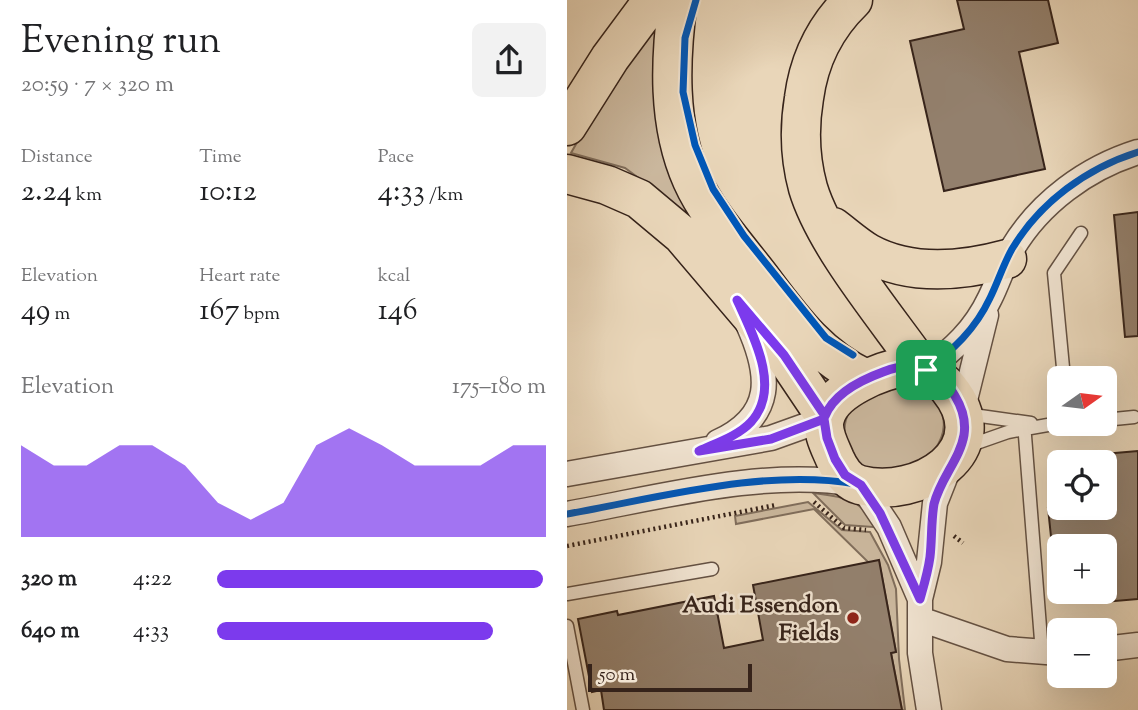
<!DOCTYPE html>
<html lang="en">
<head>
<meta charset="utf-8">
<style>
  :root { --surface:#fff; --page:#f2f2f2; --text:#202124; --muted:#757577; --accent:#7c3aed }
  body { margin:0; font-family:"Sorts Mill Goudy",serif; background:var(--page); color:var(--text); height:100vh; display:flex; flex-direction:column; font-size:26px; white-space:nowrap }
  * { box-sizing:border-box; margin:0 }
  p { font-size:23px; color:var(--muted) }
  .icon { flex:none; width:38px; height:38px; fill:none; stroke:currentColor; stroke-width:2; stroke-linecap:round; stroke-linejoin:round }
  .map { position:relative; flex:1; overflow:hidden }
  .details { display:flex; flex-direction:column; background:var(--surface); width:567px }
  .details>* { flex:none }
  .needle { width:46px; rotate:76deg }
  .fabs { position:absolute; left:480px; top:366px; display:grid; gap:14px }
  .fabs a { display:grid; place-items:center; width:70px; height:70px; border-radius:10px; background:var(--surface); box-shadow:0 7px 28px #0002; font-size:35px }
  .scale { position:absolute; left:21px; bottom:18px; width:164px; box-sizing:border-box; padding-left:7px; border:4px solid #36231a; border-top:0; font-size:19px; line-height:24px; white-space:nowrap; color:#36231a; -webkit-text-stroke:5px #f1e4d2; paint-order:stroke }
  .pin { position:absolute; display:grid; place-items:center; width:60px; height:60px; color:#fff; margin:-30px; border-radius:14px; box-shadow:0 4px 10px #0006 }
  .round { display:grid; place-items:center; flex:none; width:74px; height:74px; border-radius:10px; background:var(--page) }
  .head { display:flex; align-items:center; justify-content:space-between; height:119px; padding:0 21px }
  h1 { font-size:38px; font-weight:600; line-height:52px }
  .metrics { display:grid; grid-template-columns:repeat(3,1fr); gap:10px; height:119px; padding:7px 21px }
  .metrics div { display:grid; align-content:center }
  .metrics b { font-size:30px; font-weight:600 }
  .metrics small { font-size:19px; font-weight:400 }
  .metrics p { font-size:19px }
  .chart { height:196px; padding:14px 21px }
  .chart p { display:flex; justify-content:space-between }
  .chart svg { width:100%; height:126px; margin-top:7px; fill:var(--accent); opacity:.7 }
  ul { padding:0 21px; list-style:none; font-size:23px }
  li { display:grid; grid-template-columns:112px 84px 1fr; align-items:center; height:52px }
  li i { height:18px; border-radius:9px; background:var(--accent) }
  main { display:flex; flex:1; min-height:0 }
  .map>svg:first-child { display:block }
</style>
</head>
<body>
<main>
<section class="details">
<div class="head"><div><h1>Evening run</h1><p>20:59 · 7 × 320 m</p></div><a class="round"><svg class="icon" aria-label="share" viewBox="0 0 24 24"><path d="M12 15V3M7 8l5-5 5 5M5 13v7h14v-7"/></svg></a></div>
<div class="metrics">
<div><p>Distance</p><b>2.24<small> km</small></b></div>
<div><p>Time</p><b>10:12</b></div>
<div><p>Pace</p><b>4:33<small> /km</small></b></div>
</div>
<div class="metrics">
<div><p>Elevation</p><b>49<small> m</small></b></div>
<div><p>Heart rate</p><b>167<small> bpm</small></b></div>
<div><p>kcal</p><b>146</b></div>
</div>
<div class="chart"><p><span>Elevation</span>175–180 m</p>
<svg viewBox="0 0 160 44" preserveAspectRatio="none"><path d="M0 44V12L10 19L20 19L30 12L40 12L50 19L60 32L70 38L80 32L90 12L100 6L110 12L120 19L130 19L140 19L150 12L160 12V44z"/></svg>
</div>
<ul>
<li><b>320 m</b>4:22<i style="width:99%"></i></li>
<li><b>640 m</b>4:33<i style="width:84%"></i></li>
</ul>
</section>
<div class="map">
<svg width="571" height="710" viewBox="0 0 571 710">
  <rect width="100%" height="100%" fill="#e9d6b9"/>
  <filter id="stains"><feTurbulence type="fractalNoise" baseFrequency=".00286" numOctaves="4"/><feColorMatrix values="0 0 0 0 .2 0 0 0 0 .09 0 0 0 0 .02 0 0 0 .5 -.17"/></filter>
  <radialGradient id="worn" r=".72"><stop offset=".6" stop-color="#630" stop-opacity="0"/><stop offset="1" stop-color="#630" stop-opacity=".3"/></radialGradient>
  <!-- green -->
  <path fill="#cbb89e" stroke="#806e5c" stroke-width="2" d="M93 17 158 248 108 205 58 168 4 153 45 81Z
    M345 385C390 401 385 450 344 467 338 470 329 468 322 469 313 469 304 470 296 466 285 460 282 453 279 441 269 398 314 390 345 385Z
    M246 493C276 497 288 497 308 521L306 527 278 525Z
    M241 502 275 530 303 532 321 565 329 589 332 659 338 710H335L324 653 329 652 312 561 302 563 247 509 169 524 168 516Z"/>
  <!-- building -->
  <path fill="#93806d" stroke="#36231a" stroke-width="2" d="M390 0H481L491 43 452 52 478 169 377 191 343 41 397 29Z
    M571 212V336L558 337 547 215Z
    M571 451V599L537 602V546H485L481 508H537V454Z
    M312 560 329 652 324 653 335 710H37L34 690 25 692 11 619 50 611 51 615 147 596 157 648 196 640 186 585Z"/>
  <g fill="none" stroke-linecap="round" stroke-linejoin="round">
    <!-- service casing -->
    <g stroke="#635042" stroke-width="15">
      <path id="service" d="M497 378 487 273 514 233
        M399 414 464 423
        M537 420 567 417
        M457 423 475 653
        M401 446 441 432 492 423
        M0 594 145 569
        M0 626 16 710"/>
    </g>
    <!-- minor casing -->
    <g stroke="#635042" stroke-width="27">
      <path id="minor" d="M359 370C386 350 408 330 423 298 431 282 436 265 445 249 473 202 520 168 571 152
        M395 412 419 315
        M151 442C208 416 204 375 181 324
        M0 474 204 438 257 419
        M294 485 322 527 353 599
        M0 514C90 498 198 468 288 484
        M353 619 440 649 492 653
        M537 649 571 645
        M362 710 353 653V599L362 562 368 503 383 465"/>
    </g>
    <!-- primary casing -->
    <g stroke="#36231a" stroke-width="41">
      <path id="primary" d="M111 0C103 59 100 124 125 180 141 216 172 249 196 281 226 321 252 357 299 379
        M0 126 43 58 86 0
        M0 174 40 185 72 199 115 235 217 355 258 416
        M341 366C359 368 371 375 382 389 432 451 351 500 293 485 281 482 273 470 268 459 263 447 254 431 258 418 265 389 315 370 341 366Z"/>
    </g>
    <!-- motorway casing -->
    <g stroke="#36231a" stroke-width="41">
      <path id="motorway" d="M286 0C258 27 242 60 237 98 232 128 233 159 241 188 258 245 320 318 355 368
        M266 227C278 236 289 246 301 253 343 276 396 271 440 259"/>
    </g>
    <!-- path -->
    <path stroke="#36231a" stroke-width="4.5" stroke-dasharray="2 3.5" stroke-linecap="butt" d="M247 502 277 528 299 530
      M387 536 396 543
      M0 546 209 505"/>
    <!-- service -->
    <use href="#service" stroke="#f1e4d2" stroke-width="12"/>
    <!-- minor -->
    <use href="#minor" stroke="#f1e4d2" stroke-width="24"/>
    <!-- primary -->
    <use href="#primary" stroke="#e9d6b9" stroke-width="38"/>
    <!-- motorway -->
    <use href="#motorway" stroke="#e9d6b9" stroke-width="38"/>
    <!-- cycleway casing -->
    <g stroke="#f1e4d2" stroke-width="11">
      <path id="cycleway" d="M129 0 118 38 116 92 128 145 146 189 177 236 259 338 286 355
        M359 370C386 350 408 330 423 298 431 282 436 265 445 249 473 202 520 168 571 152
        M0 514C91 498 198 468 289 484"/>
    </g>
    <!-- cycleway -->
    <use href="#cycleway" stroke="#0057b8" stroke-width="7"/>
  </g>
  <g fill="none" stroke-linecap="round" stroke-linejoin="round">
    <!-- route casing -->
    <g stroke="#fff" stroke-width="14">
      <path id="route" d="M170 300 217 355 258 416C267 394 294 380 316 372 329 367 345 364 358 369 382 379 401 409 397 435 393 459 373 479 367 504 364 521 365 540 363 557 361 572 357 585 353 599L313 513 294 485 278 475 268 459 260 438 257 419 204 439 132 451C149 443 171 436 184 422 215 388 186 335 170 300Z"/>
    </g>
    <!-- route -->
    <use href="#route" stroke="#7c3aed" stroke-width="9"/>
  </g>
  <!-- markers -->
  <circle fill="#8f2418" stroke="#f1e4d2" stroke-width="2.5" cx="286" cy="618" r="7"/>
  <g text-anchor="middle" stroke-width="5" stroke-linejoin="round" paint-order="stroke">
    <!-- poi labels -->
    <g font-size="24" font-weight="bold" fill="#36231a" stroke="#f1e4d2" text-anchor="end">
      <text x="272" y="612">Audi Essendon<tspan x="272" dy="28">Fields</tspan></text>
    </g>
  </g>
  <rect width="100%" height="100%" filter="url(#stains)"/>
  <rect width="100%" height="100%" fill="url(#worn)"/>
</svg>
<div class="fabs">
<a><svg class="needle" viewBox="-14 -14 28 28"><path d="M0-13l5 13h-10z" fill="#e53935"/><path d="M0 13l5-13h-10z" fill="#757577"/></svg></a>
<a><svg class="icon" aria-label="locate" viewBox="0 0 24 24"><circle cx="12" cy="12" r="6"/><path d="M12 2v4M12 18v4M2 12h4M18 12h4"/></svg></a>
<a>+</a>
<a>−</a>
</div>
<div class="scale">50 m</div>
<div class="pin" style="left:359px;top:370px;background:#1e9e55"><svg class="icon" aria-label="arrive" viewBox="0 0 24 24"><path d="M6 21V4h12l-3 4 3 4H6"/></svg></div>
</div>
</main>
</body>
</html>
